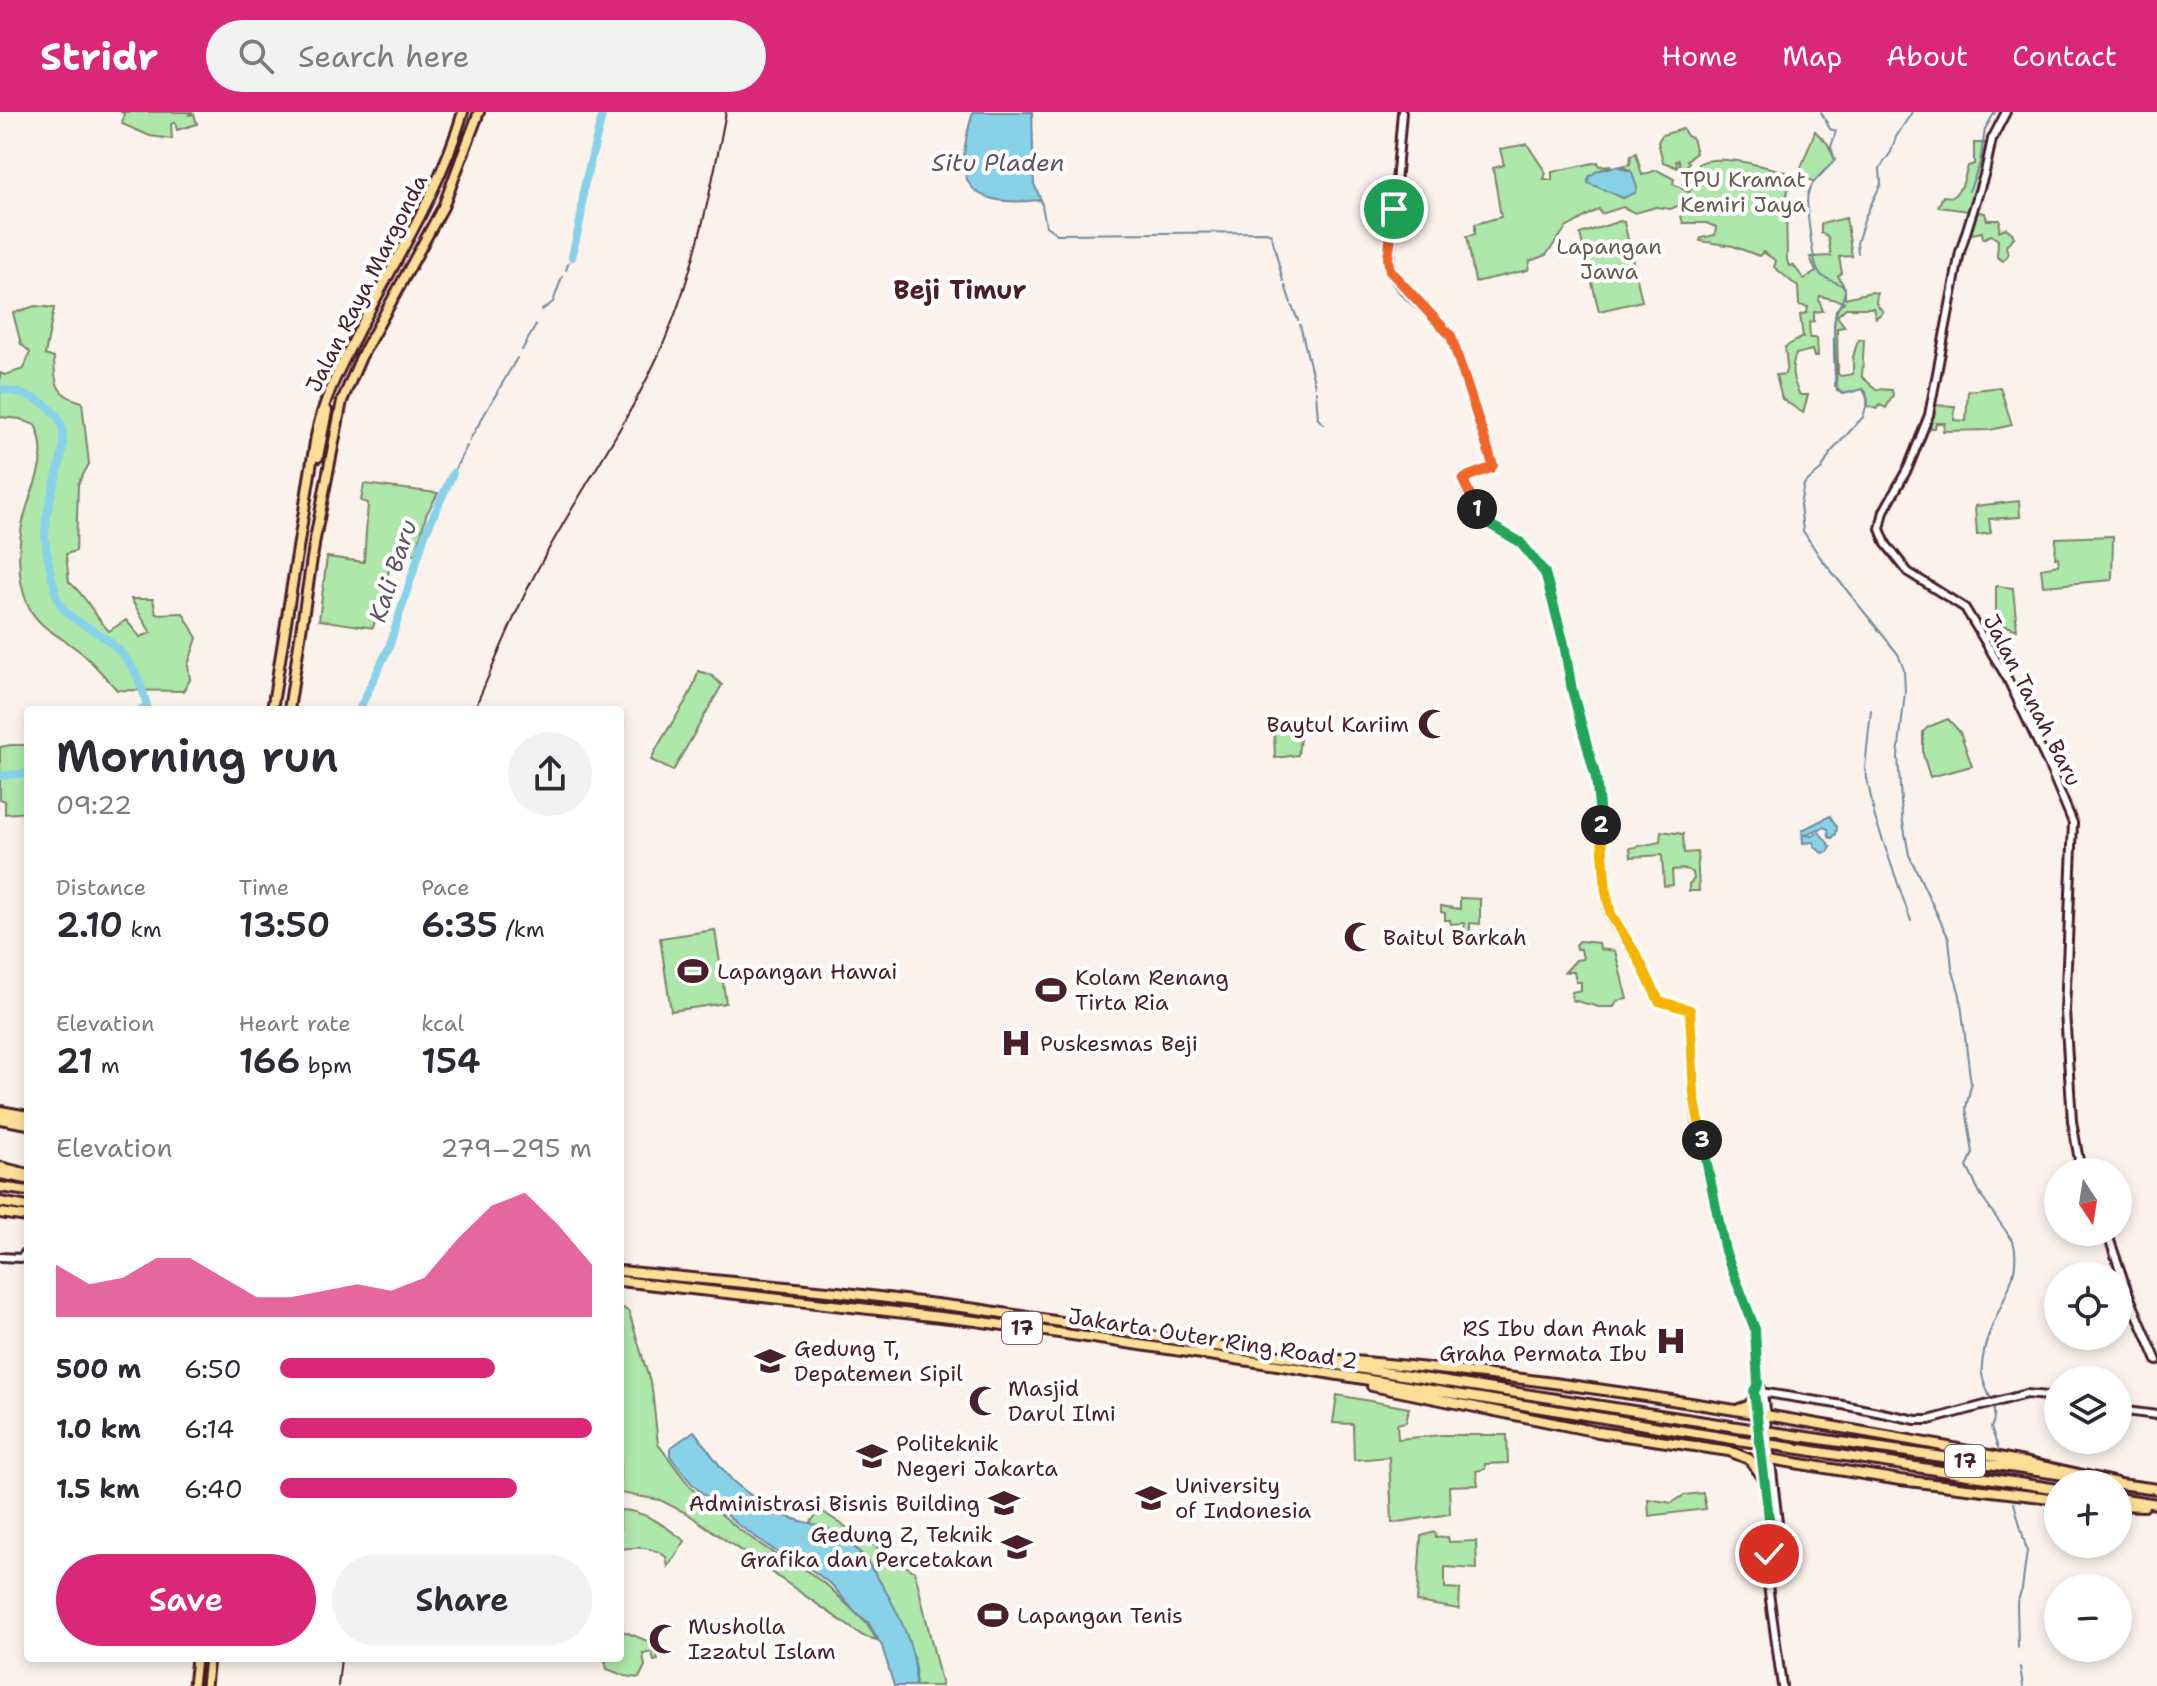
<!DOCTYPE html>
<html lang="en">
<head>
<meta charset="utf-8">
<style>
  :root { --surface:#fff; --page:#f2f2f3; --text:#2b2b33; --muted:#7c7c81; --accent:#db2777 }
  body { margin:0; font-family:"Shantell Sans",sans-serif; background:var(--page); color:var(--text); height:100vh; display:flex; flex-direction:column; font-size:30px; white-space:nowrap }
  * { box-sizing:border-box; margin:0 }
  p { font-size:26px; color:var(--muted) }
  .icon { flex:none; width:44px; height:44px; fill:none; stroke:currentColor; stroke-width:2; stroke-linecap:round; stroke-linejoin:round }
  .map { position:relative; flex:1; overflow:hidden }
  .sheet { position:absolute; left:24px; top:594px; width:600px; height:956px; display:flex; flex-direction:column; background:var(--surface); border-radius:8px; box-shadow:0 4px 12px #0003 }
  .sheet>* { flex:none }
  .needle { width:52px; rotate:168deg }
  .fabs { position:absolute; left:2044px; top:1046px; display:grid; gap:16px }
  .fabs a { display:grid; place-items:center; width:88px; height:88px; border-radius:50%; background:var(--surface); box-shadow:0 4px 12px #0003; font-size:40px }
  .pin { position:absolute; display:grid; place-items:center; width:68px; height:68px; color:#fff; margin:-34px; border:4px solid #fff; border-radius:50%; box-shadow:0 2px 8px #0007 }
  .km { position:absolute; width:40px; height:40px; margin:-20px; border-radius:50%; background:#222; color:#fff; font-size:22px; line-height:40px; text-align:center }
  .round { display:grid; place-items:center; flex:none; width:84px; height:84px; border-radius:42px; background:var(--page) }
  .overview { display:flex; align-items:center; justify-content:space-between; height:136px; padding:0 32px }
  h1 { font-size:44px; font-weight:600; line-height:60px }
  .metrics { display:grid; grid-template-columns:repeat(3,1fr); gap:12px; height:136px; padding:8px 32px }
  .metrics div { display:grid; align-content:center }
  .metrics b { font-size:34px; font-weight:600 }
  .metrics small { font-size:22px; font-weight:400 }
  .metrics p { font-size:22px }
  .chart { height:224px; padding:16px 32px }
  .chart p { display:flex; justify-content:space-between }
  .chart svg { width:100%; height:144px; margin-top:8px; fill:var(--accent); opacity:.7 }
  .primary-button { display:flex; gap:16px; margin-top:auto; padding:16px 32px }
  .primary-button a { flex:1; height:92px; border-radius:48px; background:var(--accent); color:#fff; font-size:32px; font-weight:600; line-height:92px; text-align:center }
  .primary-button a+a { background:var(--page); color:var(--text) }
  ul { padding:0 32px; list-style:none; font-size:26px }
  li { display:grid; grid-template-columns:128px 96px 1fr; align-items:center; height:60px }
  li i { height:20px; border-radius:10px; background:var(--accent) }
  header { display:flex; align-items:center; gap:48px; box-sizing:border-box; height:112px; padding:0 40px; background:var(--accent); color:#fff }
  header strong { font-size:38px }
  nav { display:flex; gap:44px; margin-inline-start:auto; font-size:28px }
  .search { width:560px; height:72px; background:var(--page); display:flex; align-items:center; gap:20px; box-sizing:border-box; padding:0 28px; border-radius:44px; color:var(--muted); font-size:30px }
  .map>svg:first-child { display:block }
</style>
</head>
<body>
<header>
<strong>Stridr</strong>
<div class="search"><svg class="icon" aria-label="search" viewBox="0 0 24 24"><circle cx="10" cy="10" r="6"/><path d="M15 15l6 6"/></svg>Search here</div>
<nav><a>Home</a><a>Map</a><a>About</a><a>Contact</a></nav>
</header>
<div class="map">
<svg width="2157" height="1574" viewBox="0 0 2157 1574">
  <rect width="100%" height="100%" fill="#fbf3eb"/>
  <filter id="ink" filterUnits="userSpaceOnUse"><feTurbulence type="fractalNoise" baseFrequency=".0125" numOctaves="2"/><feDisplacementMap in="SourceGraphic" scale="16" xChannelSelector="R" yChannelSelector="G"/><feConvolveMatrix kernelMatrix="1 2 1 2 8 2 1 2 1" color-interpolation-filters="sRGB"/></filter>
  <g filter="url(#ink)">
    <!-- green -->
    <path fill="#aee7aa" stroke="#7c836a" stroke-width="2" d="M121 0H192L188 3 194 2 197 12 177 18 175 10 171 12 172 27 150 24 122 12 124 2Z
      M1683 17 1687 24 1692 26 1696 41 1687 48 1689 50 1686 56 1680 54 1679 48 1676 49 1678 56 1663 50 1658 30 1662 23Z
      M1815 19 1828 32 1835 48 1814 70 1799 61Z
      M1974 31H1986L1982 56 1969 99 1938 95 1943 84 1953 85 1962 74 1968 54 1974 52Z
      M1527 32 1546 61 1544 67 1552 68V60L1598 50 1599 54 1612 53 1597 59 1588 68 1623 86 1630 58 1621 54 1630 52 1631 43 1636 41 1642 63 1657 58 1674 67 1673 72 1689 80 1698 68V52C1719 40 1769 56 1793 62L1786 85 1787 148 1789 154 1793 153 1804 167 1816 160 1810 145 1831 144 1828 125 1821 121V112L1846 106 1852 144 1839 145 1842 161 1838 164 1845 176V186L1871 180 1877 181 1876 191 1883 200 1876 206 1873 196H1846L1837 204 1845 215 1837 216 1838 262 1841 264 1853 262V245L1858 228 1864 227 1862 265 1876 277 1892 278 1893 283 1886 296 1880 293 1877 297 1868 294 1866 280 1863 277 1844 282 1837 279 1834 213 1836 198 1844 190 1820 184 1819 188 1823 199 1814 200V209L1809 211 1810 226H1817L1818 244 1814 245 1812 238 1796 242C1790 257 1792 268 1800 283H1808L1803 301 1782 287 1776 263 1785 262 1787 253 1785 235 1803 225 1800 203 1807 201 1808 195 1799 193 1798 175 1774 155 1776 149 1763 140 1759 144 1733 134 1700 129 1701 126 1715 123 1716 115 1706 111H1683L1681 104 1687 99 1683 92 1670 97 1656 95 1635 101 1623 95 1601 102 1599 97 1566 116 1546 143 1530 149 1528 158 1475 170 1467 124 1475 122V112L1501 105 1493 56 1504 53 1500 37Z
      M1974 100 1977 103 1979 100 1985 101 1987 108H2000L1999 119 2006 116 2012 121 2014 125 2006 134 2008 143 2003 149 1997 145 1998 128 1991 123 1983 127 1982 120 1972 122 1969 119Z
      M1620 109 1624 110 1642 189 1599 199 1580 122Z
      M35 194 54 196 45 243 54 246C55 271 55 283 82 290L89 352 78 372 76 439 66 442 69 470C87 484 93 503 109 519L126 508 140 525 151 521 131 487H153L156 502 183 501 197 526 188 553 190 568 183 579 117 578C106 566 95 553 83 542 64 525 39 518 28 493 18 471 18 443 21 420 25 383 54 350 35 313L20 307 0 305V261L5 263 24 257 30 240 21 232 13 201Z
      M2000 275 2012 313 1990 318 1943 319 1945 311H1936L1935 316H1927L1931 293 1955 294 1954 308 1966 309 1968 279Z
      M364 372 438 381 426 403 416 442 394 440 373 516 319 508 327 445 364 450 368 391 361 389Z
      M2019 389 2020 405 1989 407 1991 421 1977 423 1975 394Z
      M2113 424 2112 468 2043 474 2041 456 2059 453 2058 445 2055 446 2056 426Z
      M1996 474 2013 476 2017 518 1996 510Z
      M698 559 711 563 722 573 673 659 651 648C663 619 693 587 698 559Z
      M1948 607 1960 620 1972 654 1930 665 1923 642V620L1928 615Z
      M1301 616 1298 643 1275 646 1274 620Z
      M10 633H28V700L5 702V689L0 687V635Z
      M1661 719 1683 722 1684 741 1697 740 1699 779H1689V772L1694 767 1693 761 1686 757 1672 758 1673 773 1664 774 1662 743 1631 745 1630 736 1660 730Z
      M1460 786 1480 787V812L1470 811V825H1465L1464 811 1451 812 1450 808H1445V801L1441 800V794L1460 797Z
      M715 818 726 891 671 899 660 826Z
      M1579 829 1599 831 1600 837 1615 839 1627 887 1617 889 1614 895H1599L1572 888V880L1581 878V870H1576L1574 860H1565L1576 848 1583 847 1581 837H1577L1576 833Z
      M620 1194 629 1200 652 1277 658 1332 692 1377 737 1416 776 1443 796 1451 829 1475 867 1512 877 1528 863 1524 688 1402 660 1388 620 1381Z
      M1337 1283 1409 1296 1406 1310 1397 1312 1398 1327 1442 1323H1507L1508 1351 1485 1352V1357L1476 1359 1478 1373 1449 1374 1450 1402 1392 1411 1389 1345 1354 1348 1353 1312 1333 1311Z
      M1703 1381 1706 1397 1649 1404 1648 1387 1672 1391 1684 1383Z
      M620 1398C645 1398 666 1415 685 1429L668 1455 666 1445C653 1434 636 1435 620 1437Z
      M820 1398 915 1460 942 1574H914L916 1570C902 1524 885 1457 845 1426 835 1418 822 1415 810 1411Z
      M1435 1420 1436 1426 1448 1425 1449 1430 1476 1429 1477 1457 1445 1455V1476L1460 1477 1459 1497 1417 1490 1421 1424Z
      M620 1518 655 1532 658 1548 654 1549 652 1540 643 1542 645 1554 639 1566 625 1564 607 1557 605 1548 621 1544Z"/>
    <!-- water -->
    <path fill="#88d2e9" stroke="#6f8a9d" stroke-width="2" d="M973 0H1032L1034 72 1041 88C964 96 952 70 973 0Z
      M1616 54 1632 60 1637 76 1635 81 1623 86 1588 71 1589 65 1597 59Z
      M1830 704 1837 715 1836 722 1832 726 1829 725 1828 717 1824 715 1804 723 1812 724 1819 720 1831 735 1828 740 1822 741 1814 734V730L1803 731 1802 718Z
      M694 1319C707 1335 718 1354 732 1368 743 1379 769 1396 783 1403 803 1412 829 1412 846 1427 875 1451 924 1537 914 1574H894L882 1534 868 1510 855 1500 832 1473 798 1448 777 1440 737 1412 692 1372 670 1344V1336Z"/>
    <g fill="none" stroke-linecap="round" stroke-linejoin="round">
      <!-- stream -->
      <path stroke="#6f8a9d" stroke-width="2" d="M1821 0 1830 17 1836 19 1831 35 1835 48C1826 58 1812 68 1808 82 1805 91 1813 153 1819 161 1826 169 1838 169 1845 176 1845 190 1836 194 1835 207 1832 228 1835 252 1835 274L1842 282 1863 277 1868 288 1863 305 1831 340 1822 357 1804 372 1800 393 1803 419 1820 445 1898 542 1904 558 1905 580 1898 644 1902 705 1909 743 1949 827 1952 856 1960 883 1971 973 1966 996 1973 1041 1967 1055 1983 1087 2013 1129C2024 1163 1995 1199 1986 1231 1984 1239 1981 1254 1982 1262 1985 1281 2001 1296 1991 1316L1998 1336
        M1969 79 1980 51 1985 17 1995 0
        M1041 88 1046 114 1057 122 1266 120 1271 122 1283 169
        M1858 141 1857 131 1865 105 1881 72 1880 56 1891 40 1896 25 1912 0
        M566 158 569 150
        M1285 173 1291 191
        M1292 194 1298 208
        M542 198 553 190 562 165
        M1300 213 1315 274
        M522 238 536 213
        M1316 279 1318 307 1324 312
        M469 329 517 246
        M453 361 467 334
        M1871 598 1865 656 1875 706 1911 809
        M2014 1391 2027 1439 2022 1477 2017 1491 2018 1536
        M2020 1555 2023 1574"/>
      <!-- river -->
      <path stroke="#88d2e9" stroke-width="8" d="M572 145 581 105 584 75 603 0
        M0 277C109 295 44 361 45 425 46 443 52 462 55 479 61 507 87 512 106 527 131 546 139 564 147 593L141 598
        M359 598 389 535 426 420 453 361
        M0 664 28 661"/>
      <!-- secondary casing -->
      <g stroke="#4a1f2b" stroke-width="12">
        <path id="secondary" d="M1402 0 1389 155C1401 185 1437 200 1452 228L1493 353 1491 356 1465 366 1466 378 1481 404 1492 414 1520 430 1545 461 1564 532 1572 578 1596 666 1608 796 1613 809 1640 849 1659 889 1690 898 1694 982 1697 1008 1725 1139 1755 1217 1758 1272 1763 1280 1778 1411 1769 1442 1767 1466 1782 1574
          M2006 0 1992 27 1985 60 1960 140 1929 303 1908 356 1884 399 1880 417 1886 432 1908 460 1965 496 2007 566 2049 654 2073 711 2065 899 2072 1009 2081 1060
          M2107 1120 2128 1181 2157 1249
          M0 1145 21 1146 28 1138
          M1754 1279 1843 1293 1916 1308H1929L2026 1282 2058 1285
          M1754 1287 1772 1430
          M2118 1298 2157 1303"/>
      </g>
      <!-- primary casing -->
      <g stroke="#4a1f2b" stroke-width="13">
        <path id="primary" d="M193 1574 196 1546
          M206 1574 209 1546"/>
      </g>
      <!-- highway casing -->
      <g stroke="#4a1f2b" stroke-width="14">
        <path id="highway" d="M318 345 327 299
          M272 598 316 324C324 284 342 252 360 216 397 145 440 78 463 0
          M289 598 315 427 342 289 361 245 443 95 479 0
          M0 999 28 1004
          M0 1007 28 1012
          M0 1055 28 1062
          M0 1062 27 1067
          M0 1075 28 1079
          M0 1090 28 1095
          M0 1101 28 1105
          M620 1159 838 1180 977 1197 1750 1317
          M620 1169 976 1209 1277 1253 1751 1330
          M1340 1248C1483 1259 1625 1280 1766 1303 1884 1323 2001 1343 2117 1371
          M1372 1274 1598 1320 1729 1339 1749 1347 1763 1365
          M1739 1297 1748 1294 1754 1287
          M1772 1320 2064 1363
          M1774 1333 2058 1377
          M1770 1347 1900 1368 2058 1387
          M2113 1371 2157 1377
          M2118 1386 2157 1392
          M2118 1393 2144 1394"/>
      </g>
      <!-- secondary -->
      <use href="#secondary" stroke="#fff" stroke-width="6"/>
      <!-- primary -->
      <use href="#primary" stroke="#fcde96" stroke-width="7"/>
      <!-- highway -->
      <use href="#highway" stroke="#fcde96" stroke-width="8"/>
      <!-- rail -->
      <path stroke="#4a1f2b" stroke-width="2" d="M474 598C493 555 510 511 531 470 570 393 621 324 657 246 693 168 710 84 726 0
        M338 1574 341 1546"/>
    </g>
  </g>
  <g fill="none" stroke-linecap="round" stroke-linejoin="round" filter="url(#ink)">
    <!-- split-1 casing -->
    <g stroke="#fff" stroke-width="16">
      <path id="split-1" d="M1394 97 1388 147 1390 159 1451 224 1493 353 1491 356 1469 364 1463 368 1477 397"/>
    </g>
    <!-- split-2 casing -->
    <g stroke="#fff" stroke-width="16">
      <path id="split-2" d="M1477 397 1489 412 1520 430 1545 461 1564 532 1572 578 1596 666 1601 713"/>
    </g>
    <!-- split-3 casing -->
    <g stroke="#fff" stroke-width="16">
      <path id="split-3" d="M1601 713 1606 780 1611 803 1637 844 1659 889 1690 898 1694 982 1702 1028"/>
    </g>
    <!-- split-4 casing -->
    <g stroke="#fff" stroke-width="16">
      <path id="split-4" d="M1702 1028 1725 1139 1755 1217 1758 1272 1754 1279 1772 1432 1769 1442"/>
    </g>
    <!-- split-1 -->
    <use href="#split-1" stroke="#f0652b" stroke-width="10"/>
    <!-- split-2 -->
    <use href="#split-2" stroke="#22a559" stroke-width="10"/>
    <!-- split-3 -->
    <use href="#split-3" stroke="#f5b400" stroke-width="10"/>
    <!-- split-4 -->
    <use href="#split-4" stroke="#22a559" stroke-width="10"/>
  </g>
  <!-- icons -->
  <defs>
    <g id="mosque-bare" transform="scale(2.4)"><path d="M3.5-4.9A6 6 0 1 0 3.5 4.9A5 5 0 1 1 3.5-4.9Z" fill="#4a1f2b" stroke="#fff" stroke-width="2.5" paint-order="stroke"/></g>
    <g id="stadium-bare" transform="scale(2.4)"><path d="M0-5a6.5 5 0 1 0 0 10a6.5 5 0 1 0 0-10ZM-3.5-1.8h7v3.6h-7Z" fill="#4a1f2b" stroke="#fff" stroke-width="2.5" paint-order="stroke"/></g>
    <g id="hospital-bare" transform="scale(2.4)"><path d="M-5-5h3v3.5h4V-5h3V5h-3V1.5h-4V5h-3Z" fill="#4a1f2b" stroke="#fff" stroke-width="2.5" paint-order="stroke"/></g>
    <g id="university-bare" transform="scale(2.4)"><path d="M0-5L7-2L0 1L-7-2ZM-4 1L0 2.5L4 1V4Q0 6-4 4Z" fill="#4a1f2b" stroke="#fff" stroke-width="2.5" paint-order="stroke"/></g>
  </defs>
  <g fill-rule="evenodd">
    <use href="#mosque-bare" x="1433" y="612"/>
    <use href="#mosque-bare" x="1359" y="825"/>
    <use href="#stadium-bare" x="693" y="859"/>
    <use href="#stadium-bare" x="1051" y="878"/>
    <use href="#hospital-bare" x="1016" y="931"/>
    <use href="#hospital-bare" x="1671" y="1229"/>
    <use href="#university-bare" x="770" y="1249"/>
    <use href="#mosque-bare" x="984" y="1289"/>
    <use href="#university-bare" x="872" y="1344"/>
    <use href="#university-bare" x="1151" y="1386"/>
    <use href="#university-bare" x="1004" y="1391"/>
    <use href="#university-bare" x="1017" y="1435"/>
    <use href="#stadium-bare" x="993" y="1503"/>
    <use href="#mosque-bare" x="664" y="1527"/>
  </g>
  <g text-anchor="middle" stroke-width="8" stroke-linejoin="round" paint-order="stroke">
    <!-- shield labels -->
    <g fill="#fff" stroke="#80626b" stroke-width="2">
      <rect x="1002" y="1200" width="40" height="32" rx="6"/>
      <rect x="1945" y="1333" width="40" height="32" rx="6"/>
    </g>
    <g font-size="20" font-weight="bold" fill="#4a1f2b">
      <text x="1022" y="1223">17</text>
      <text x="1965" y="1356">17</text>
    </g>
    <!-- park labels -->
    <g font-size="22" fill="#685b51" stroke="#fff">
      <text x="1743" y="75">TPU Kramat<tspan x="1743" dy="25">Kemiri Jaya</tspan></text>
      <text x="1609" y="142">Lapangan<tspan x="1609" dy="25">Jawa</tspan></text>
    </g>
    <!-- street labels -->
    <g font-size="22" fill="#4a1f2b" stroke="#fff">
      <text transform="translate(366 171) rotate(-63)" y="8">Jalan Raya Margonda</text>
      <text transform="translate(2033 588) rotate(63)" y="8">Jalan Tanah Baru</text>
      <text transform="translate(1213 1226) rotate(9)" y="8">Jakarta Outer Ring Road 2</text>
    </g>
    <!-- poi labels -->
    <g font-size="22" fill="#4a1f2b" stroke="#fff" text-anchor="start">
      <text x="1409" y="620" text-anchor="end">Baytul Kariim</text>
      <text x="1383" y="833">Baitul Barkah</text>
      <text x="717" y="867">Lapangan Hawai</text>
      <text x="1075" y="873">Kolam Renang<tspan x="1075" dy="25">Tirta Ria</tspan></text>
      <text x="1040" y="939">Puskesmas Beji</text>
      <text x="1647" y="1224" text-anchor="end">RS Ibu dan Anak<tspan x="1647" dy="25">Graha Permata Ibu</tspan></text>
      <text x="794" y="1244">Gedung T,<tspan x="794" dy="25">Depatemen Sipil</tspan></text>
      <text x="1008" y="1284">Masjid<tspan x="1008" dy="25">Darul Ilmi</tspan></text>
      <text x="896" y="1339">Politeknik<tspan x="896" dy="25">Negeri Jakarta</tspan></text>
      <text x="1175" y="1381">University<tspan x="1175" dy="25">of Indonesia</tspan></text>
      <text x="980" y="1399" text-anchor="end">Administrasi Bisnis Building</text>
      <text x="993" y="1430" text-anchor="end">Gedung Z, Teknik<tspan x="993" dy="25">Grafika dan Percetakan</tspan></text>
      <text x="1017" y="1511">Lapangan Tenis</text>
      <text x="688" y="1522">Musholla<tspan x="688" dy="25">Izzatul Islam</tspan></text>
    </g>
    <!-- water labels -->
    <g font-size="24" font-style="italic" fill="#5d5564" stroke="#fff">
      <text x="998" y="59">Situ Pladen</text>
      <text transform="translate(393 459) rotate(-72)" y="8">Kali Baru</text>
    </g>
    <!-- quarter labels -->
    <g font-size="26" font-weight="bold" fill="#4a1f2b" stroke="#fff">
      <text x="960" y="187">Beji Timur</text>
    </g>
  </g>
</svg>
<div class="fabs">
<a><svg class="needle" viewBox="-14 -14 28 28"><path d="M0-13l5 13h-10z" fill="#e53935"/><path d="M0 13l5-13h-10z" fill="#7c7c81"/></svg></a>
<a><svg class="icon" aria-label="locate" viewBox="0 0 24 24"><circle cx="12" cy="12" r="6"/><path d="M12 2v4M12 18v4M2 12h4M18 12h4"/></svg></a>
<a><svg class="icon" aria-label="layers" viewBox="0 0 24 24"><path d="M12 4l9 5-9 5-9-5zM3 14l9 5 9-5"/></svg></a>
<a>+</a>
<a>−</a>
</div>
<div class="pin" style="left:1394px;top:97px;background:#1e9e55"><svg class="icon" aria-label="arrive" viewBox="0 0 24 24"><path d="M6 21V4h12l-3 4 3 4H6"/></svg></div>
<div class="pin" style="left:1769px;top:1442px;background:#d93025"><svg class="icon" aria-label="check" viewBox="0 0 24 24"><path d="M5 12l5 5 9-10"/></svg></div>
<b class="km" style="left:1477px;top:397px">1</b>
<b class="km" style="left:1601px;top:713px">2</b>
<b class="km" style="left:1702px;top:1028px">3</b>
<section class="sheet">
<div class="overview"><div><h1>Morning run</h1><p>09:22</p></div><a class="round"><svg class="icon" aria-label="share" viewBox="0 0 24 24"><path d="M12 15V3M7 8l5-5 5 5M5 13v7h14v-7"/></svg></a></div>
<div class="metrics">
<div><p>Distance</p><b>2.10<small> km</small></b></div>
<div><p>Time</p><b>13:50</b></div>
<div><p>Pace</p><b>6:35<small> /km</small></b></div>
</div>
<div class="metrics">
<div><p>Elevation</p><b>21<small> m</small></b></div>
<div><p>Heart rate</p><b>166<small> bpm</small></b></div>
<div><p>kcal</p><b>154</b></div>
</div>
<div class="chart"><p><span>Elevation</span>279–295 m</p>
<svg viewBox="0 0 160 44" preserveAspectRatio="none"><path d="M0 44V28L10 34L20 32L30 26L40 26L50 32L60 38L70 38L80 36L90 34L100 36L110 32L120 20L130 10L140 6L150 16L160 28V44z"/></svg>
</div>
<ul>
<li><b>500 m</b>6:50<i style="width:69%"></i></li>
<li><b>1.0 km</b>6:14<i style="width:100%"></i></li>
<li><b>1.5 km</b>6:40<i style="width:76%"></i></li>
</ul>
<div class="primary-button"><a>Save</a><a>Share</a></div>
</section>
</div>
</body>
</html>
